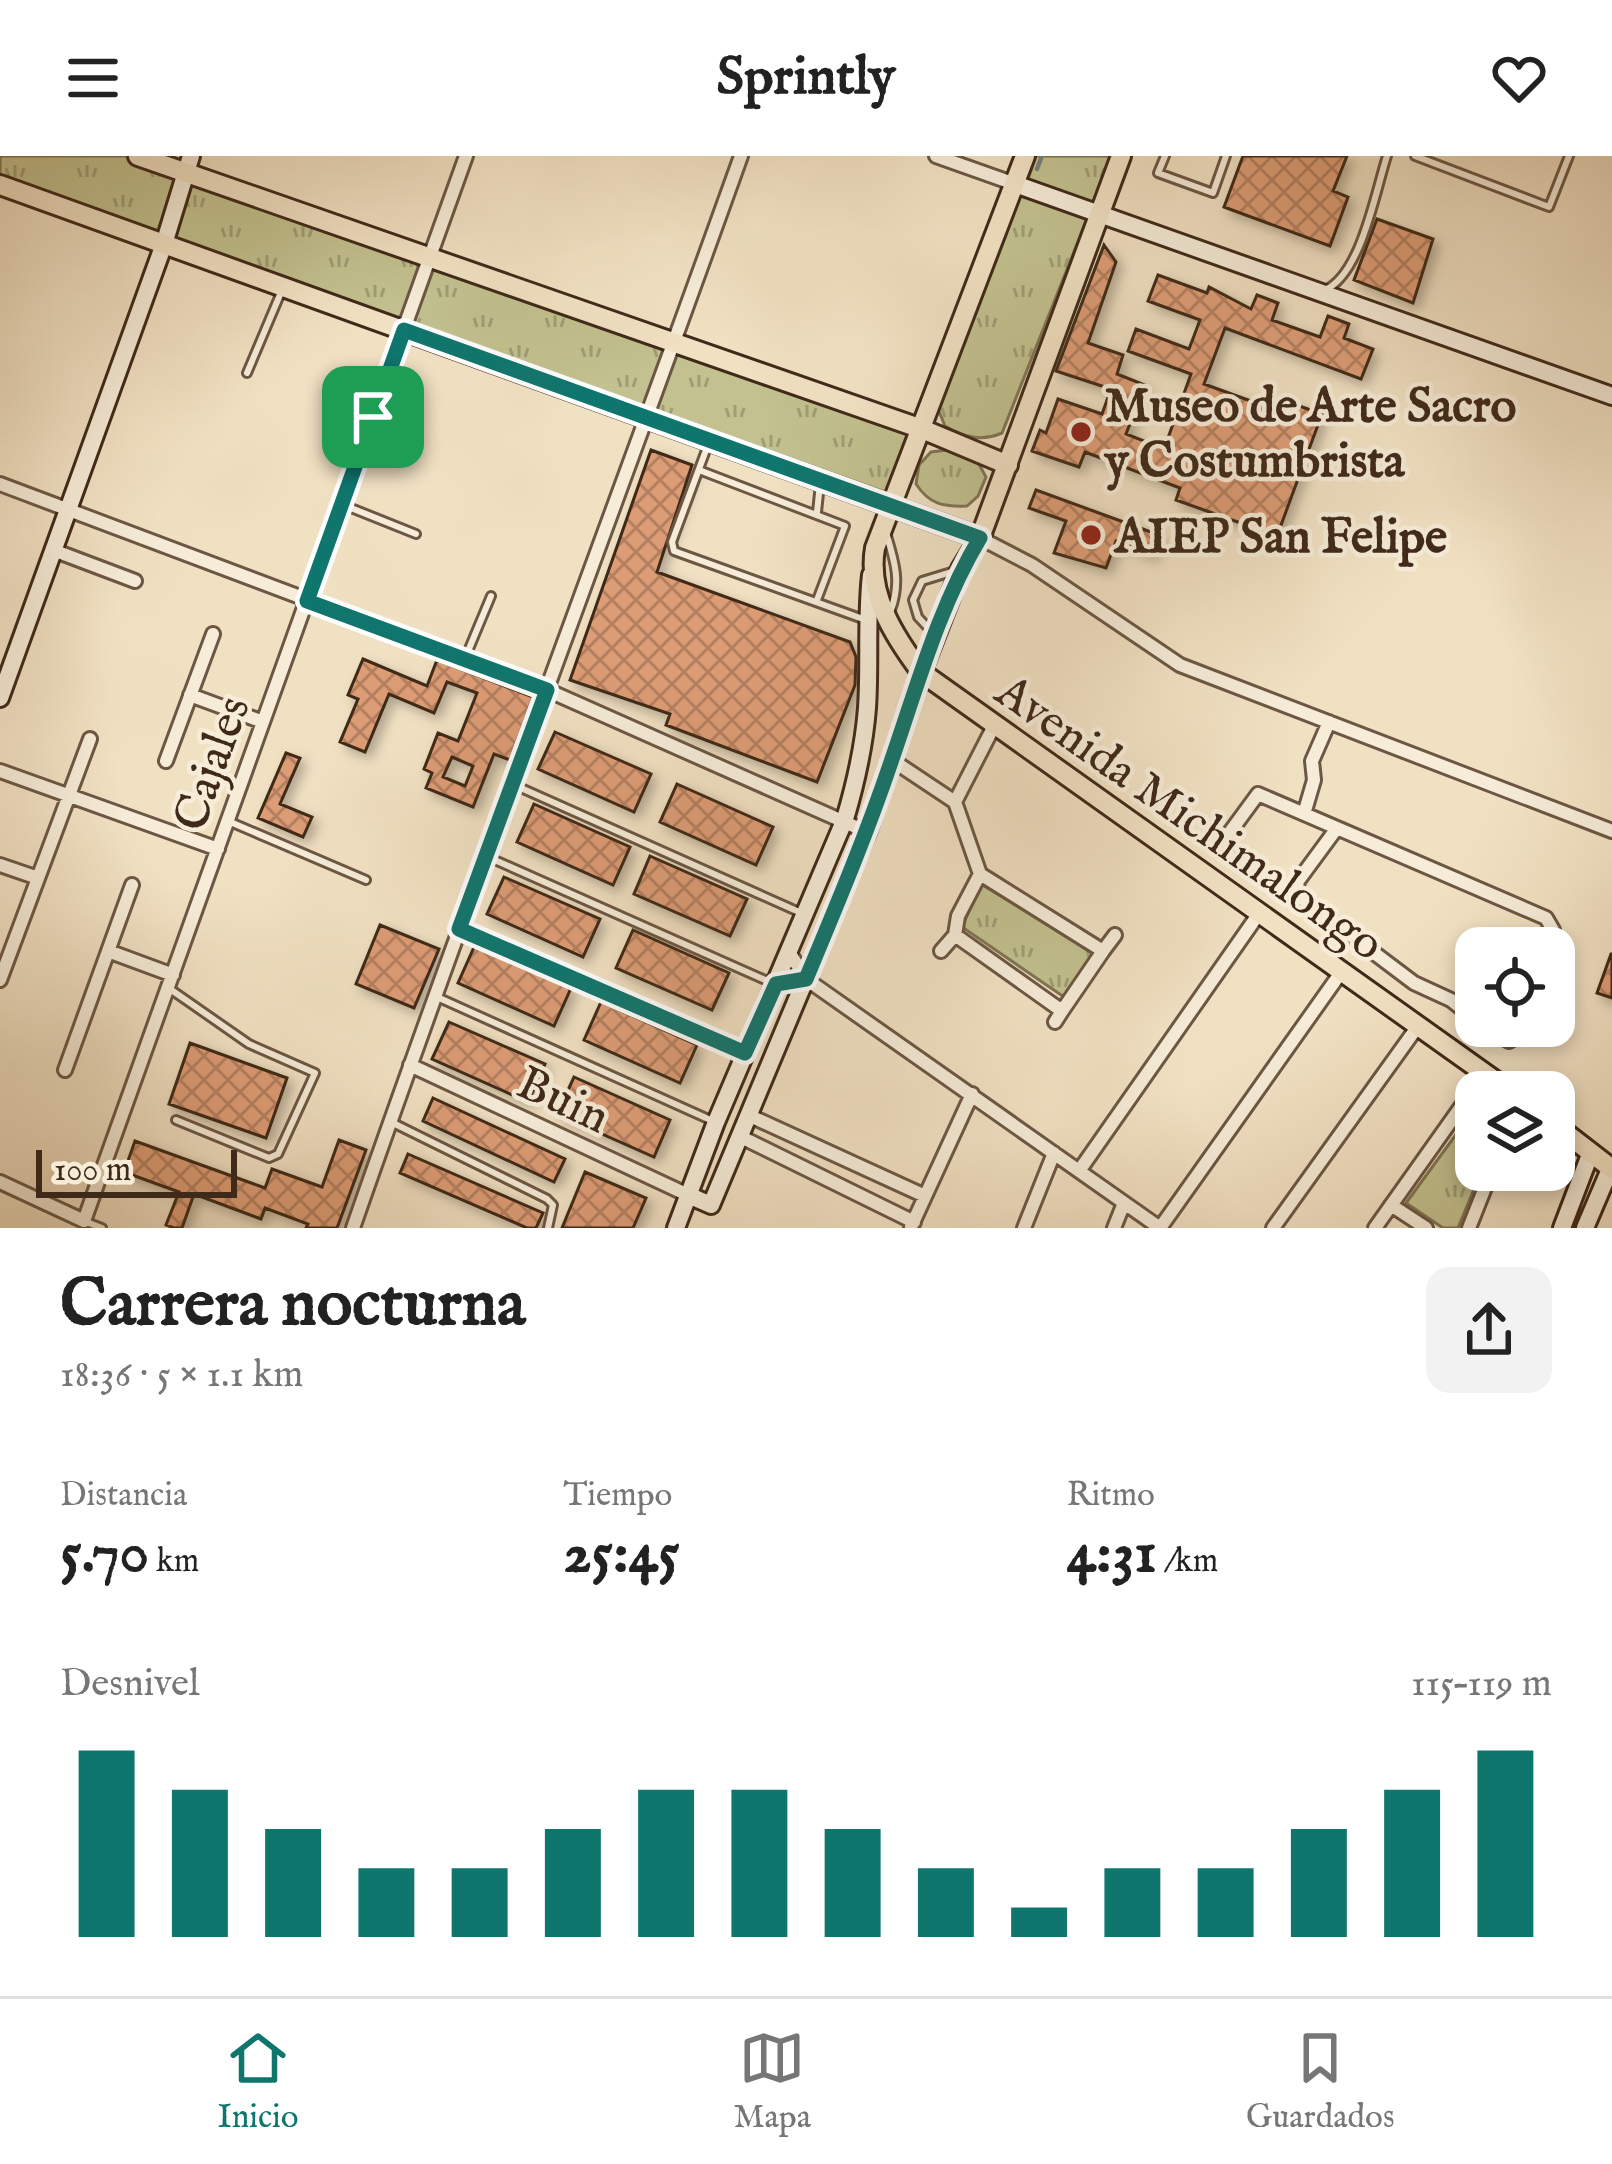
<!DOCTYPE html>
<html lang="es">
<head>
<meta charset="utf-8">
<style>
  :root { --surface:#fff; --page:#f2f2f2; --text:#222; --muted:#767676; --line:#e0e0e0; --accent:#0f766e }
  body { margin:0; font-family:"IM FELL English",serif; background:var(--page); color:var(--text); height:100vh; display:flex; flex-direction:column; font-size:45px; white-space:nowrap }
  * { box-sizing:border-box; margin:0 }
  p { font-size:39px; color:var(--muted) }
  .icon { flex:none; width:66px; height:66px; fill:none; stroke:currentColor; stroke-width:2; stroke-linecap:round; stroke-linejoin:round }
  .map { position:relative; height:1072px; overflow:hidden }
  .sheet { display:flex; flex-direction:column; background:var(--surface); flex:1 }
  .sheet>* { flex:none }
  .buttons { position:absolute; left:1455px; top:771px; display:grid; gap:24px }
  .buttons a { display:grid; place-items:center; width:120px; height:120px; border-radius:24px; background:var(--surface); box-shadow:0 6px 18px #0003; font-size:60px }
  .scale { position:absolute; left:36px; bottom:30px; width:201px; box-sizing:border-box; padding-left:12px; border:6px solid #3f2919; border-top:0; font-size:33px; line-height:42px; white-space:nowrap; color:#3f2919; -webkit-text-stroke:9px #f6ecd8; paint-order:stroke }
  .pin { position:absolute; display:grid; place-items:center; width:102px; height:102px; color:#fff; margin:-51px; border-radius:24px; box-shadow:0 6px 18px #0006 }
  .round { display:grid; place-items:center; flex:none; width:126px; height:126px; border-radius:24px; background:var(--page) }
  .head { display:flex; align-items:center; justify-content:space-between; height:204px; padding:0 60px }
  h1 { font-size:66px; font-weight:700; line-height:90px }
  .figures { display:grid; grid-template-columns:repeat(3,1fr); gap:18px; height:204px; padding:12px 60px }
  .figures div { display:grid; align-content:center }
  .figures b { font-size:60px; font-weight:700 }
  .figures small { font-size:33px; font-weight:400 }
  .figures p { font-size:33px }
  .chart { height:336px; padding:24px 60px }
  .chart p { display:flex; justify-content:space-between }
  .chart svg { width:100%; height:216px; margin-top:12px; stroke:var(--accent); stroke-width:6 }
  header { display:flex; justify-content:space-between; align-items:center; height:156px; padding:0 60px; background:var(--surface); font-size:54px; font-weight:700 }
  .dock { display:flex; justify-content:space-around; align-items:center; height:168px; border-top:3px solid var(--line); background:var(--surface); font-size:33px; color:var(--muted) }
  .dock a { display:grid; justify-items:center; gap:6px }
  .dock .active { color:var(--accent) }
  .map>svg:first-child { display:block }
</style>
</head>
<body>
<header><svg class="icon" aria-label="menu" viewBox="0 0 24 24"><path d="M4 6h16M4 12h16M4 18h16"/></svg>Sprintly<svg class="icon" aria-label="heart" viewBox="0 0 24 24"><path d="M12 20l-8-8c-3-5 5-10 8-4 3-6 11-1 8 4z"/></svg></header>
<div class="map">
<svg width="1612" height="1072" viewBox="0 0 1612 1072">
  <defs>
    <pattern id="park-tufts" width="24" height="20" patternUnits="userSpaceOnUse" patternTransform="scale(3)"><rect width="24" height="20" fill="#c2c18f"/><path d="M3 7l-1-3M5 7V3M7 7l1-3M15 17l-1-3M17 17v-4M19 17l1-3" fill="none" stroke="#9f9d74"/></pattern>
    <pattern id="building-cross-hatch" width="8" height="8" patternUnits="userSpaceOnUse" patternTransform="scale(3)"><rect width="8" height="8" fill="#dc9c75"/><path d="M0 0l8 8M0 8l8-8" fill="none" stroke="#b47f5f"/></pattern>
    <filter id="shadow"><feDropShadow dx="5.5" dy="5.5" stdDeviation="6" flood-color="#0004"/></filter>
  </defs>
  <rect width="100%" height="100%" fill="#f1e1c3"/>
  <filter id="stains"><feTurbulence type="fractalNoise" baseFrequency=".00167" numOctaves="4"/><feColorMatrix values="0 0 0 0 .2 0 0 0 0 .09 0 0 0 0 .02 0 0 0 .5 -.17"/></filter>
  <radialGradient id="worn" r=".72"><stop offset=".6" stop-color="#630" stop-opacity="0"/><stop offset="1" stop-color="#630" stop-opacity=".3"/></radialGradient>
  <!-- park -->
  <path fill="url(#park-tufts)" stroke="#807554" stroke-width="3" d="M0 0H131L909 274 915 280 892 337 882 335 0 21Z
    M1035 0H1112L1002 277C981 286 964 281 945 270L938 253Z
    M955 293 975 301 986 321 978 340 967 350C943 351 929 348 916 328L919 309 931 296Z
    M981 728 1097 798 1064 841 962 771Z
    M1476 951V1014H1482L1458 1072H1443L1406 1047Z"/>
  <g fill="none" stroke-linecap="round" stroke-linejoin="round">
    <!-- stream -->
    <path stroke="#768179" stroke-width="4.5" d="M1037 13 1042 0"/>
  </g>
  <!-- building -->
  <path fill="url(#building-cross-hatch)" stroke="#3f2919" stroke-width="3" fill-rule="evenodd" filter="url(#shadow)" d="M1243 0H1347L1333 35 1348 41 1330 90 1224 51Z
    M1377 63 1433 83 1413 147 1354 124Z
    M1104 89 1116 106 1088 187 1123 199 1117 218 1145 229 1126 278 1164 293 1191 218 1128 195 1136 173 1189 193 1200 164 1148 145 1158 119 1207 137 1209 131 1251 153 1257 139 1278 147 1272 164 1320 181 1328 160 1349 168 1344 182 1373 193 1361 223 1225 172 1204 228 1284 257 1288 246 1322 258 1277 380 1176 344 1180 332 1085 296 1079 311 1032 295 1040 274 1046 277 1058 243 1102 258 1111 233 1056 215Z
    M651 294 692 309 657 416 850 486 856 501 855 529 817 626 666 569 670 558 570 524Z
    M1036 334 1159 379 1152 399 1116 385 1106 412 1054 397 1066 365 1029 352Z
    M363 503 427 530 437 504 533 541 510 604 494 598 473 651 426 632 432 617 424 613 438 577 458 585 477 537 447 526 434 557 389 538 365 596 340 586 358 543 348 539ZM452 601 473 610 465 630 443 621Z
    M555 576 651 618 634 656 538 613Z
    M286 597 300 602 280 648 312 661 303 681 258 662Z
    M677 628 773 671 756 709 660 666Z
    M534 648 630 691 613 729 517 686Z
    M650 700 747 743 730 780 634 738Z
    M504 721 600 763 583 801 487 758Z
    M380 769 439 793 414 852 356 828Z
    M633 774 729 817 712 854 616 812Z
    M475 789 571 832 554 870 458 827Z
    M1611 798H1612V842L1597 837Z
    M601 846 697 889 680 927 584 884Z
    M449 866 545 908 528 946 432 903Z
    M190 887 287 922 266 982 169 948Z
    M574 921 670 964 654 1001 557 958Z
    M433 942 565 1003 554 1026 423 965Z
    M339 984 366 994 337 1072H306L308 1068 265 1052 261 1063 194 1038 182 1072H174L166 1069 179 1036 124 1016 135 985 265 1032 272 1013 322 1031Z
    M408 998 543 1057 536 1072H527L400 1017Z
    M585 1016 646 1042 633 1072H562Z"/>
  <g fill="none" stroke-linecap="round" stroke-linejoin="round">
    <!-- lane casing -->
    <g stroke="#6c5744" stroke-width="12">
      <path id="lane" d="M1165 0 1158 17 1213 37 1226 0
        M1415 0 1549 51 1569 0
        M1325 134C1361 118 1375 37 1387 0
        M247 217 282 134
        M709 286 672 386 674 395 863 463
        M699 314 845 370 817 444
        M341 348 416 378
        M817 356 820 328
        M887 380C895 406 901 427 891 454
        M931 475 918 461 913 444 922 425 958 414
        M466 500 491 440
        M512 628 799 756
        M228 665 366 724
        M488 701 772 827
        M462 775 742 896
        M170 833 249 888 315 917 278 998 269 1002 176 964
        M437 841 715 966
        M391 966 547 1043 553 1049 548 1072
        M84 1065 102 1072"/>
    </g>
    <!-- street casing -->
    <g stroke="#6c5744" stroke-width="18">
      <path id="street" d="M936 0 1015 28
        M0 328 547 534 867 676
        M980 382 1032 409 1180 509 1612 675
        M53 394 135 425
        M190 539 263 566
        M892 604 955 646 980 718 1103 795 1115 779
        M166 605 213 478
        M0 615 218 693
        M955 646 995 568
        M1304 658 1314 624 1312 605 1329 566
        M1337 672 1298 725 1296 738 1414 827 1451 844 1476 864
        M1231 689 1225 683 1258 638 1546 762 1553 774 1549 792
        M0 709 38 722
        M955 779 958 760 980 718
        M108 795 173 819
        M941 795 955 779 1062 855 1055 866
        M789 796 806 823 1160 1072 1342 815
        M0 824 90 583
        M1062 855 1103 795
        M1484 870 1509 885 1519 879 1523 870
        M410 909 688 1039
        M65 914 132 729
        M748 959 925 1040
        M739 980 914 1066
        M1079 1015 1260 756
        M0 1026 84 1065 466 0
        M1391 1049 1426 1072
        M911 1071 972 938
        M353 1072C478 713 613 358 741 0
        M1024 1072 1054 997
        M1114 1072 1124 1047
        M1273 1072 1418 870
        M1375 1072 1485 917
        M1469 1072 1492 1014"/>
    </g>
    <!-- secondary casing -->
    <g stroke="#3f2919" stroke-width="22">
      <path id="secondary" d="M1015 28 1612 240
        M0 542 164 88 191 0
        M688 1039 711 1049 867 676 921 516
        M676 1072 716 966 845 663C856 626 864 590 867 552 870 507 866 463 871 419
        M1562 1072 1591 996
        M1585 1072 1611 1011"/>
    </g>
    <!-- primary casing -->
    <g stroke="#3f2919" stroke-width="24">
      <path id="primary" d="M138 0 922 273 1008 309
        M1025 0 875 392C867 438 894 480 921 516L1511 936
        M0 29 980 382
        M921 516 961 413 980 382 1121 0
        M1554 968 1612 1013"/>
    </g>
    <!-- lane -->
    <use href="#lane" stroke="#f6ecd8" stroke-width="6"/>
    <!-- street -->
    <use href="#street" stroke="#f6ecd8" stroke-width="12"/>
    <!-- secondary -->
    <use href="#secondary" stroke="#f6ecd8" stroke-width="16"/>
    <!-- primary -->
    <use href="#primary" stroke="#f1e1c3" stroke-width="18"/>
  </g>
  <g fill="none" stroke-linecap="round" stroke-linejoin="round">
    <!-- route casing -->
    <g stroke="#fff" stroke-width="24">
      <path id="route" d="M404 174 980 382C939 450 917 531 891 606 866 680 836 751 806 823L776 828 745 897 459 773 547 534 307 445Z"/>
    </g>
    <!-- route -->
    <use href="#route" stroke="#0f766e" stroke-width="15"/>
  </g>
  <!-- markers -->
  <g fill="#8f2418" stroke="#f6ecd8" stroke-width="4.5">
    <circle cx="1081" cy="276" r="12"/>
    <circle cx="1091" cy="379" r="12"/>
  </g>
  <g text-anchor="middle" stroke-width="9" stroke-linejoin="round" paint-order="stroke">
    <!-- poi labels -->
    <g font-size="48" font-weight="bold" fill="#3f2919" stroke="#f6ecd8" text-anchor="start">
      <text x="1105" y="265">Museo de Arte Sacro<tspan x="1105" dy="55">y Costumbrista</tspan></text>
      <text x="1115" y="396">AIEP San Felipe</text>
    </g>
    <!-- street labels -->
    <g font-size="48" fill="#3f2919" stroke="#f6ecd8">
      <text transform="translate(210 607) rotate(-70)" y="17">Cajales</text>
      <text transform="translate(1191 660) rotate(35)" y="17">Avenida Michimalongo</text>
      <text transform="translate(564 942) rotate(25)" y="17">Buin</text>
    </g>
  </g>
  <rect width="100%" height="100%" filter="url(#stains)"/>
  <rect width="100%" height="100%" fill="url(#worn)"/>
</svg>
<div class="buttons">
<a><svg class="icon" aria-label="locate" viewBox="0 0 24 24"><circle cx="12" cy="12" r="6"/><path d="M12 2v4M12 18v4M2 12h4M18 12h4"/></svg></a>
<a><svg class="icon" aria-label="layers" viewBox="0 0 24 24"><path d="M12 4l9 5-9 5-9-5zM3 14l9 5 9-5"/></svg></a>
</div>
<div class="scale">100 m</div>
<div class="pin" style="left:373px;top:261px;background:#1e9e55"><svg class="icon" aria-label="arrive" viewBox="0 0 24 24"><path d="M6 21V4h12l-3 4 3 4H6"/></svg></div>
</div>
<section class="sheet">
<div class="head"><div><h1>Carrera nocturna</h1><p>18:36 · 5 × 1.1 km</p></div><a class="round"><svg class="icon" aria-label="share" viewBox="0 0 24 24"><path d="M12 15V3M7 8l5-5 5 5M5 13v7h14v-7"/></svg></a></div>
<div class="figures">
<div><p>Distancia</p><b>5.70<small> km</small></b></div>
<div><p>Tiempo</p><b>25:45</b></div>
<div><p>Ritmo</p><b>4:31<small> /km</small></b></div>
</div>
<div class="chart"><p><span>Desnivel</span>115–119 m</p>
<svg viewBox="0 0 160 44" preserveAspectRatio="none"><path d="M5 44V6M15 44V14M25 44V22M35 44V30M45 44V30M55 44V22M65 44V14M75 44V14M85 44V22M95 44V30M105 44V38M115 44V30M125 44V30M135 44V22M145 44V14M155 44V6"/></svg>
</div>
</section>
<nav class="dock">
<a class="active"><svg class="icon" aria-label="home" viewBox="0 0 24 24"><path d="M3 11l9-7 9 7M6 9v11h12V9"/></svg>Inicio</a>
<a><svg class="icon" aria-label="map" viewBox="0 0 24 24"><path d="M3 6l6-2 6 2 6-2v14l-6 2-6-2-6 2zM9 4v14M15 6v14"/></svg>Mapa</a>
<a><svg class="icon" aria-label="saved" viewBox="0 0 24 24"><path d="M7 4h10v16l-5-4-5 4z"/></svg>Guardados</a>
</nav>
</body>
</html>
